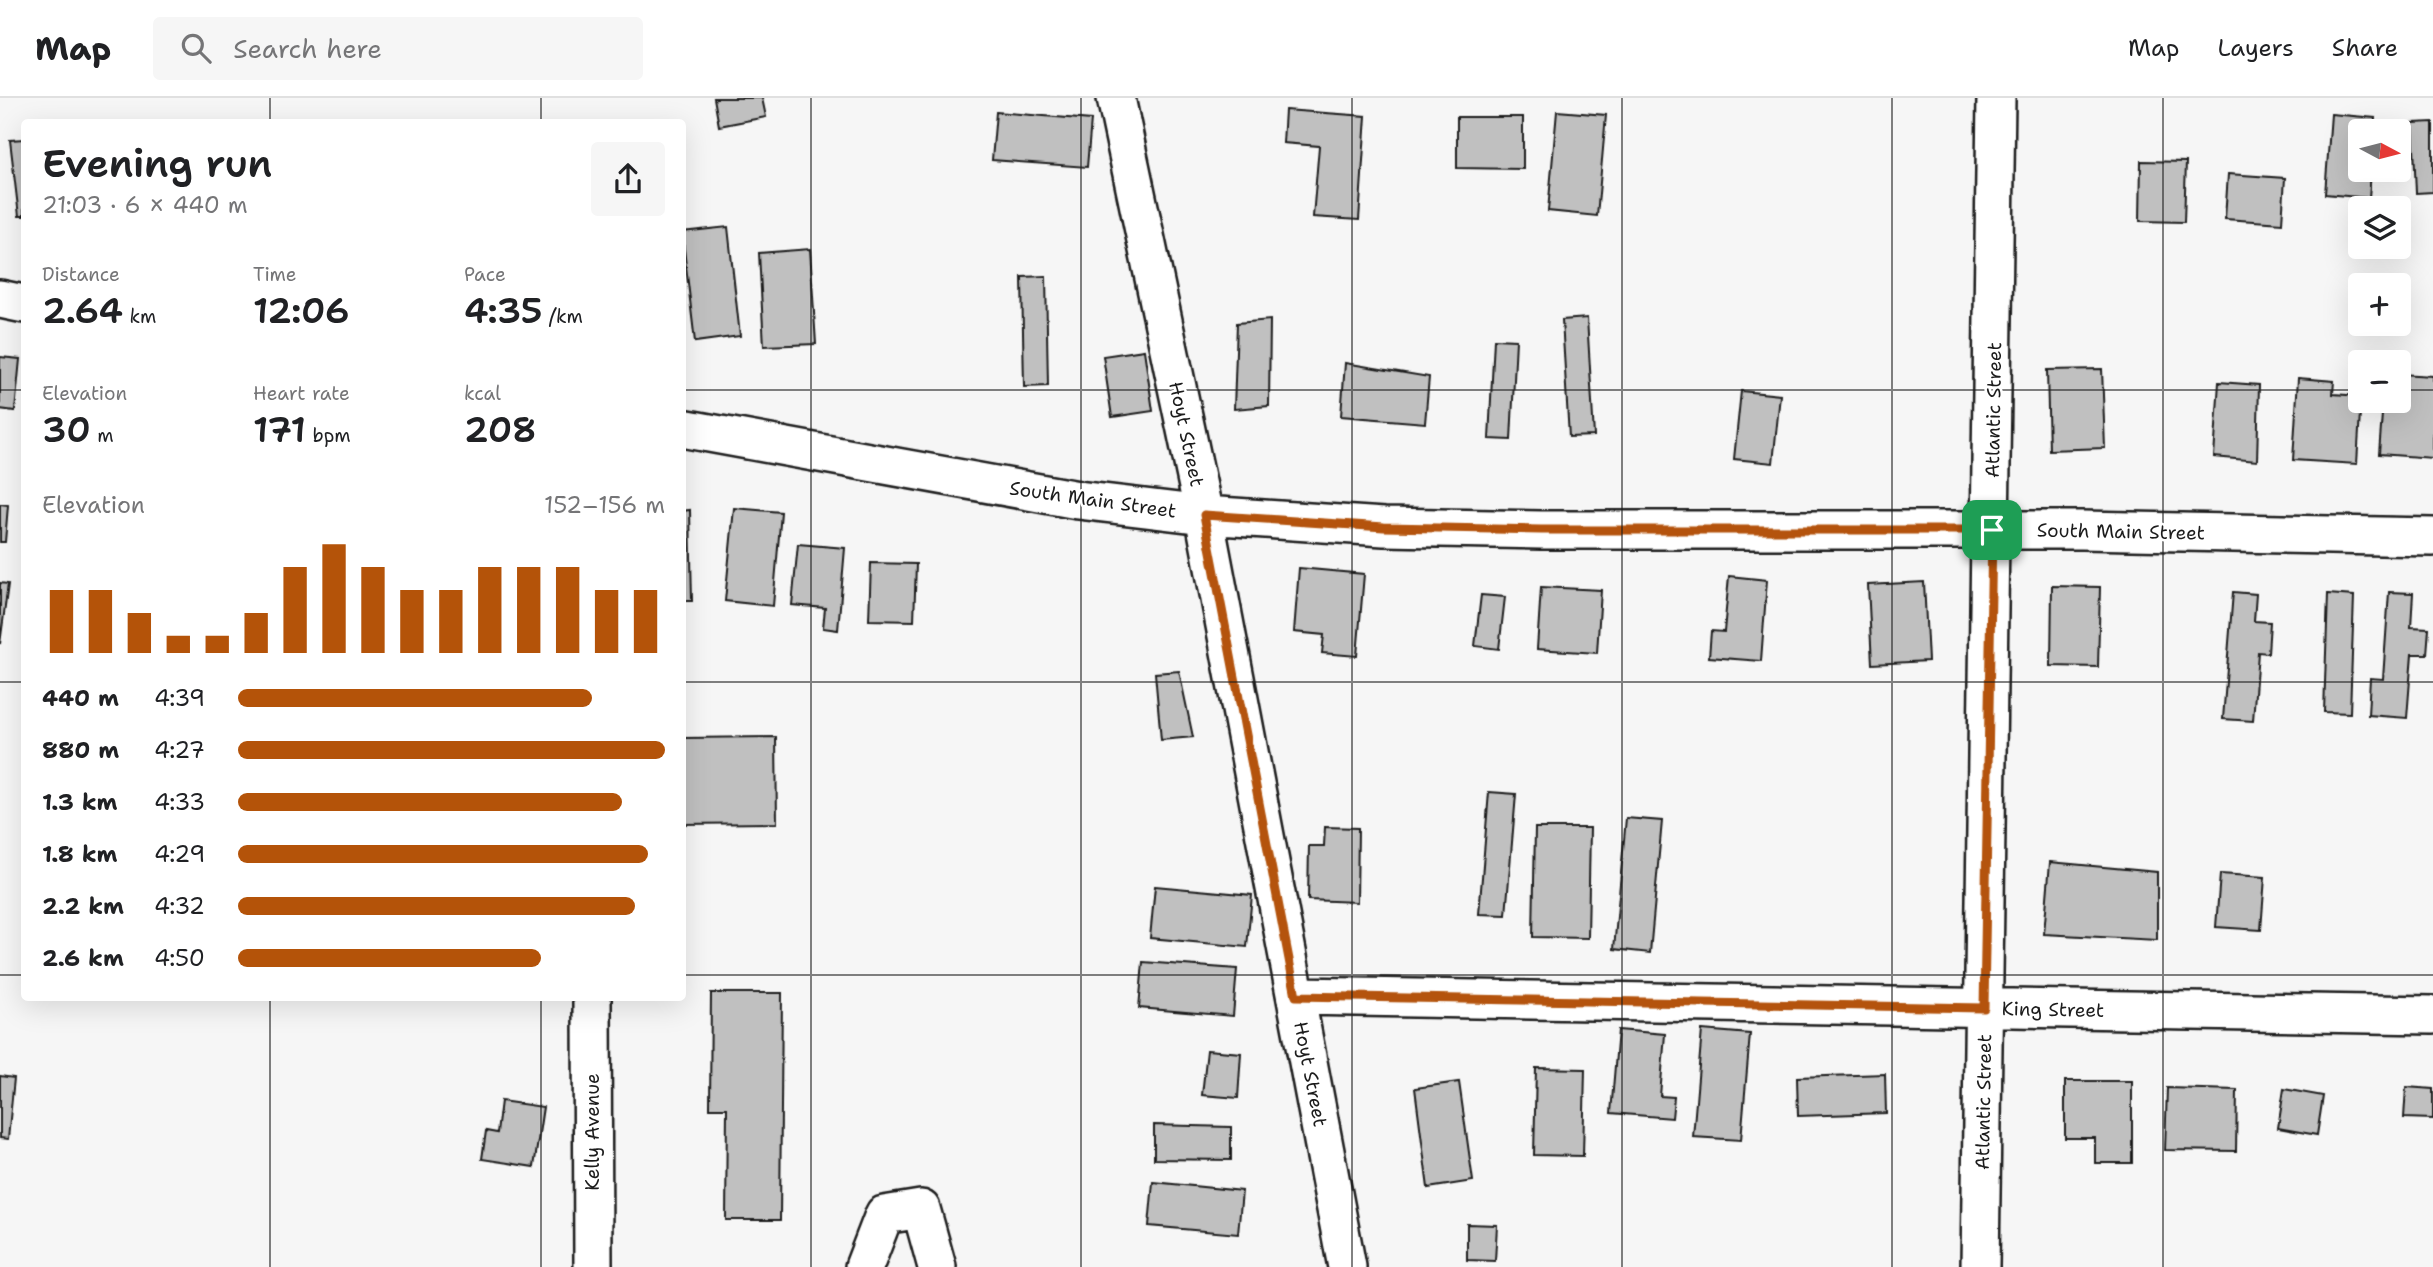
<!DOCTYPE html>
<html lang="en">
<head>
<meta charset="utf-8">
<style>
  :root { --surface:#fff; --page:#f6f6f6; --text:#202124; --muted:#757577; --line:#e0e0e0; --accent:#b45309 }
  body { margin:0; font-family:"Shantell Sans",sans-serif; background:var(--page); color:var(--text); height:100vh; display:flex; flex-direction:column; font-size:26px; white-space:nowrap }
  * { box-sizing:border-box; margin:0 }
  p { font-size:23px; color:var(--muted) }
  .icon { flex:none; width:38px; height:38px; fill:none; stroke:currentColor; stroke-width:2; stroke-linecap:round; stroke-linejoin:round }
  .map { position:relative; flex:1; overflow:hidden }
  .sheet { position:absolute; left:21px; top:21px; width:665px; height:882px; display:flex; flex-direction:column; background:var(--surface); border-radius:7px; box-shadow:0 7px 28px #0002 }
  .sheet>* { flex:none }
  .needle { width:46px; rotate:97deg }
  .buttons { position:absolute; left:2348px; top:21px; display:grid; gap:14px }
  .buttons a { display:grid; place-items:center; width:63px; height:63px; border-radius:7px; background:var(--surface); box-shadow:0 7px 28px #0002; font-size:35px }
  .pin { position:absolute; display:grid; place-items:center; width:60px; height:60px; color:#fff; margin:-30px; border-radius:14px; box-shadow:0 4px 10px #0006 }
  .round { display:grid; place-items:center; flex:none; width:74px; height:74px; border-radius:7px; background:var(--page) }
  .head { display:flex; align-items:center; justify-content:space-between; height:119px; padding:0 21px }
  h1 { font-size:38px; font-weight:600; line-height:52px }
  .stats { display:grid; grid-template-columns:repeat(3,1fr); gap:10px; height:119px; padding:7px 21px }
  .stats div { display:grid; align-content:center }
  .stats b { font-size:35px; font-weight:600 }
  .stats small { font-size:19px; font-weight:400 }
  .stats p { font-size:19px }
  .chart { height:196px; padding:14px 21px }
  .chart p { display:flex; justify-content:space-between }
  .chart svg { width:100%; height:126px; margin-top:7px; stroke:var(--accent); stroke-width:6 }
  ul { padding:0 21px; list-style:none; font-size:23px }
  li { display:grid; grid-template-columns:112px 84px 1fr; align-items:center; height:52px }
  li i { height:18px; border-radius:9px; background:var(--accent) }
  header { display:flex; align-items:center; gap:42px; box-sizing:border-box; height:98px; padding:0 35px; background:var(--surface); border-bottom:2px solid var(--line) }
  header strong { font-size:33px }
  nav { display:flex; gap:38px; margin-inline-start:auto; font-size:24px }
  .search { width:490px; height:63px; background:var(--page); display:flex; align-items:center; gap:18px; box-sizing:border-box; padding:0 24px; border-radius:7px; color:var(--muted); font-size:26px }
  .map>svg:first-child { display:block }
</style>
</head>
<body>
<header>
<strong>Map</strong>
<div class="search"><svg class="icon" aria-label="search" viewBox="0 0 24 24"><circle cx="10" cy="10" r="6"/><path d="M15 15l6 6"/></svg>Search here</div>
<nav><a>Map</a><a>Layers</a><a>Share</a></nav>
</header>
<div class="map">
<svg width="2433" height="1169" viewBox="0 0 2433 1169">
  <rect width="100%" height="100%" fill="#f6f6f6"/>
  <filter id="ink" filterUnits="userSpaceOnUse"><feTurbulence type="fractalNoise" baseFrequency=".0143" numOctaves="2"/><feDisplacementMap in="SourceGraphic" scale="14" xChannelSelector="R" yChannelSelector="G"/><feConvolveMatrix kernelMatrix="1 2 1 2 8 2 1 2 1" color-interpolation-filters="sRGB"/></filter>
  <g filter="url(#ink)">
    <!-- building -->
    <path fill="#c0c0c0" stroke="#1c1c1c" stroke-width="2" d="M714 0H762L766 19 719 28Z
      M1285 12 1366 18 1359 122 1313 119 1319 48 1283 45Z
      M1557 13 1606 17 1597 118 1548 113Z
      M996 14 1091 22 1087 69 992 62Z
      M2331 16 2375 20 2374 33H2361V72H2371L2369 100 2325 96Z
      M1457 19H1523V71L1457 70Z
      M2433 24V94L2416 95 2413 25Z
      M24 41V118H19L10 42Z
      M2141 63 2186 64 2184 124 2140 123Z
      M2228 76 2285 80 2282 125 2225 121Z
      M728 129 740 238 695 244 682 134Z
      M810 151 816 246 764 248 759 155Z
      M1046 178 1048 288 1024 289 1022 179Z
      M1587 220 1594 338 1569 339 1562 222Z
      M1270 222 1269 308 1234 311 1237 225Z
      M1494 241 1516 242 1511 342 1489 341Z
      M1144 252 1153 313 1112 319 1103 258Z
      M0 259 20 261 15 313 0 311Z
      M1345 265 1429 279 1425 325 1341 318Z
      M2102 271 2105 350 2049 352 2047 272Z
      M2399 276 2433 278V360L2379 356 2383 303H2399Z
      M2298 280 2334 283 2333 296 2361 298 2357 366 2293 362Z
      M2219 284 2259 287 2257 363 2214 359Z
      M1741 293 1780 297 1773 365 1734 361Z
      M0 406 8 407 5 444H0Z
      M734 410 781 414 773 508 725 503Z
      M690 412 692 503H682V413Z
      M798 446 845 450 838 532 823 530 825 510 792 507Z
      M871 465 916 466 914 523 869 522Z
      M1299 470 1364 476 1357 558 1322 555 1324 537 1294 534Z
      M1729 478 1767 482 1761 563 1709 559 1711 533 1724 534Z
      M1924 484 1928 563 1872 566 1868 487Z
      M0 485 8 486 0 546Z
      M2052 488 2100 489 2098 569 2051 568Z
      M1541 489 1601 492 1597 555 1537 551Z
      M2233 494 2256 496 2254 523 2270 524 2268 555 2258 554 2253 623 2223 621Z
      M2389 494 2413 495 2411 529 2429 530 2427 556H2412L2407 620 2368 617 2370 580 2383 581Z
      M2328 496 2354 498 2350 615 2324 614Z
      M1481 497 1505 499 1499 551 1475 548Z
      M1179 573 1193 639 1161 642 1155 575Z
      M776 639 777 725 682 726V640Z
      M1489 694 1516 696 1506 817 1479 816Z
      M1626 720 1662 723 1650 855 1614 851Z
      M1325 729 1358 730 1357 804 1308 802 1309 748H1324Z
      M1535 730H1590L1588 840 1533 839Z
      M2050 764 2157 774V842L2044 836Z
      M2220 776 2265 779 2261 832 2216 829Z
      M1155 788 1252 797 1247 849 1150 840Z
      M1143 864 1237 871 1233 918 1139 910Z
      M711 895H782L780 1122H726L727 1010H710Z
      M1618 932 1665 936 1660 998 1674 999 1672 1020 1611 1015Z
      M1702 932 1750 936 1741 1042 1693 1039Z
      M1207 952 1241 955 1238 1000 1202 997Z
      M1536 970 1585 971 1583 1058 1534 1057Z
      M1885 976 1886 1015 1798 1018 1797 979Z
      M0 978 14 980 8 1041 0 1040Z
      M2065 983H2132V1065H2095V1040H2065Z
      M1459 984 1473 1083 1428 1090 1415 990Z
      M2406 989 2433 991V1021L2404 1020Z
      M2167 990 2237 992 2236 1053 2165 1052Z
      M2284 991 2323 998 2317 1037 2278 1030Z
      M501 1003 543 1009 534 1069 482 1061 486 1033 497 1035Z
      M1154 1027 1231 1029V1062L1154 1061Z
      M1153 1084 1242 1093 1238 1136 1149 1128Z
      M1467 1126 1497 1127 1495 1163 1467 1162Z"/>
    <g fill="none" stroke-linecap="round" stroke-linejoin="round">
      <!-- minor casing -->
      <g stroke="#1c1c1c" stroke-width="42">
        <path id="minor" d="M1116 0 1204 417 1347 1169
          M0 201 24 206
          M682 330 1078 402 1204 417 1384 429 1541 432H2081L2433 439
          M1296 898 2433 917
          M592 900 593 1169
          M864 1169 884 1117 921 1111 937 1169
          M1980 1169 1996 0"/>
      </g>
      <!-- minor -->
      <use href="#minor" stroke="#fff" stroke-width="37"/>
    </g>
  </g>
  <g fill="none" stroke-linecap="round" stroke-linejoin="round" filter="url(#ink)">
    <!-- route casing -->
    <g stroke="#fff" stroke-width="14">
      <path id="route" d="M1204 417 1384 429 1541 432H1992L1984 910 1296 898Z"/>
    </g>
    <!-- route -->
    <use href="#route" stroke="#b45309" stroke-width="9"/>
  </g>
  <!-- grid -->
  <path fill="none" stroke="#1c1c1c" stroke-width="2" stroke-opacity="0.55" d="M270 0V24M541 0V24M811 0V1169M1081 0V1169M1352 0V1169M1622 0V1169M1892 0V1169M2163 0V1169M0 292H24M682 292H2361M2399 292H2433M0 584H24M682 584H2433M0 877H24M682 877H2433M270 900V1169M541 900V1169"/>
  <g text-anchor="middle" stroke-width="5" stroke-linejoin="round" paint-order="stroke">
    <!-- street labels -->
    <g font-size="19" fill="#1c1c1c" stroke="#fff">
      <text transform="translate(1993 312) rotate(-89)" y="7">Atlantic Street</text>
      <text transform="translate(1187 336) rotate(78)" y="7">Hoyt Street</text>
      <text transform="translate(1093 401) rotate(8)" y="7">South Main Street</text>
      <text transform="translate(2121 433) rotate(1)" y="7">South Main Street</text>
      <text transform="translate(2053 911) rotate(1)" y="7">King Street</text>
      <text transform="translate(1311 976) rotate(79)" y="7">Hoyt Street</text>
      <text transform="translate(1983 1004) rotate(-89)" y="7">Atlantic Street</text>
      <text transform="translate(592 1034) rotate(-90)" y="7">Kelly Avenue</text>
    </g>
  </g>
</svg>
<div class="buttons">
<a><svg class="needle" viewBox="-14 -14 28 28"><path d="M0-13l5 13h-10z" fill="#e53935"/><path d="M0 13l5-13h-10z" fill="#757577"/></svg></a>
<a><svg class="icon" aria-label="layers" viewBox="0 0 24 24"><path d="M12 4l9 5-9 5-9-5zM3 14l9 5 9-5"/></svg></a>
<a>+</a>
<a>−</a>
</div>
<div class="pin" style="left:1992px;top:432px;background:#1e9e55"><svg class="icon" aria-label="arrive" viewBox="0 0 24 24"><path d="M6 21V4h12l-3 4 3 4H6"/></svg></div>
<section class="sheet">
<div class="head"><div><h1>Evening run</h1><p>21:03 · 6 × 440 m</p></div><a class="round"><svg class="icon" aria-label="share" viewBox="0 0 24 24"><path d="M12 15V3M7 8l5-5 5 5M5 13v7h14v-7"/></svg></a></div>
<div class="stats">
<div><p>Distance</p><b>2.64<small> km</small></b></div>
<div><p>Time</p><b>12:06</b></div>
<div><p>Pace</p><b>4:35<small> /km</small></b></div>
</div>
<div class="stats">
<div><p>Elevation</p><b>30<small> m</small></b></div>
<div><p>Heart rate</p><b>171<small> bpm</small></b></div>
<div><p>kcal</p><b>208</b></div>
</div>
<div class="chart"><p><span>Elevation</span>152–156 m</p>
<svg viewBox="0 0 160 44" preserveAspectRatio="none"><path d="M5 44V22M15 44V22M25 44V30M35 44V38M45 44V38M55 44V30M65 44V14M75 44V6M85 44V14M95 44V22M105 44V22M115 44V14M125 44V14M135 44V14M145 44V22M155 44V22"/></svg>
</div>
<ul>
<li><b>440 m</b>4:39<i style="width:83%"></i></li>
<li><b>880 m</b>4:27<i style="width:100%"></i></li>
<li><b>1.3 km</b>4:33<i style="width:90%"></i></li>
<li><b>1.8 km</b>4:29<i style="width:96%"></i></li>
<li><b>2.2 km</b>4:32<i style="width:93%"></i></li>
<li><b>2.6 km</b>4:50<i style="width:71%"></i></li>
</ul>
</section>
</div>
</body>
</html>
